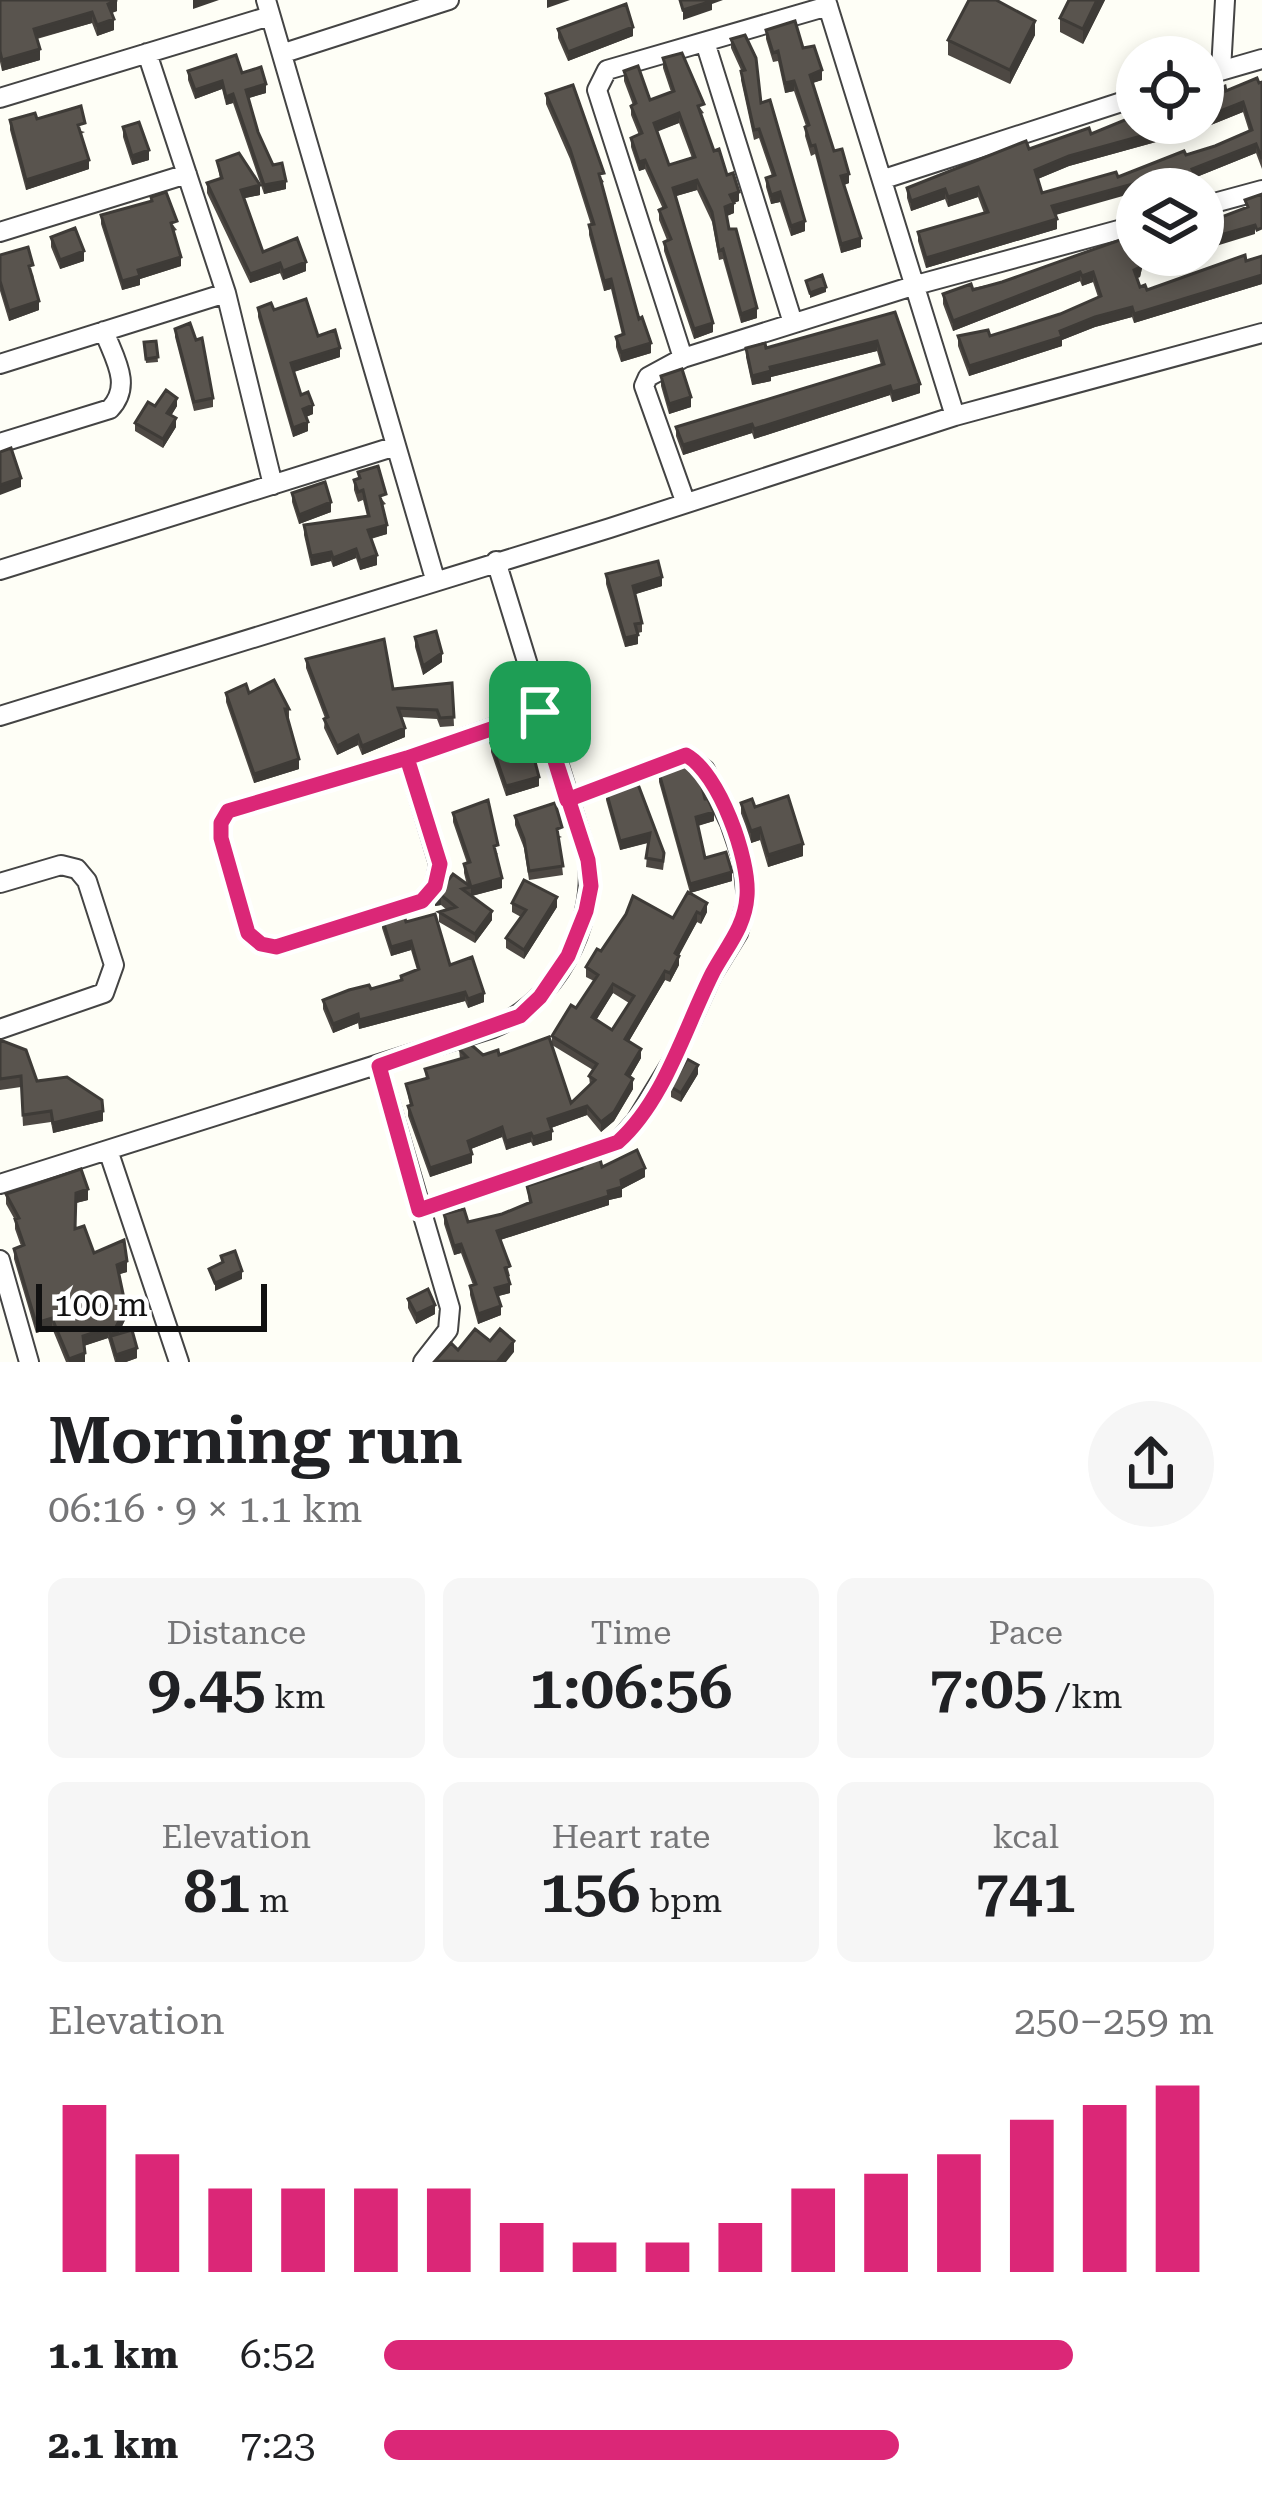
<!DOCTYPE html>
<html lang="en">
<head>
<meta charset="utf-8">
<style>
  :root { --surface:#fff; --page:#f6f6f6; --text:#202124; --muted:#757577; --accent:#db2777 }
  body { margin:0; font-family:"Roboto Serif",serif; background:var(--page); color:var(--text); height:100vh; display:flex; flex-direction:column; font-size:45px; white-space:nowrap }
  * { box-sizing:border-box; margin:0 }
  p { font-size:39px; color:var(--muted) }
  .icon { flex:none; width:66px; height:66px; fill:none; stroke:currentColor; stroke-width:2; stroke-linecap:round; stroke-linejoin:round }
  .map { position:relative; height:1362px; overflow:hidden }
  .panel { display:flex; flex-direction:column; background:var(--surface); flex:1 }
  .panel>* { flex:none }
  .tools { position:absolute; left:1116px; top:36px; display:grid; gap:24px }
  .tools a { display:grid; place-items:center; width:108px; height:108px; border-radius:50%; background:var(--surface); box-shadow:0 6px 18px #0003; font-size:60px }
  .scale { position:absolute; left:36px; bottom:30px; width:231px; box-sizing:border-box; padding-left:12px; border:6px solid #111; border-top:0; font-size:33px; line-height:42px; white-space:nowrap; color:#111; -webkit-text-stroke:9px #fff; paint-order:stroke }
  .pin { position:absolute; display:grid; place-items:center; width:102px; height:102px; color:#fff; margin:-51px; border-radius:24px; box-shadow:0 6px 18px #0006 }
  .round { display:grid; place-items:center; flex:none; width:126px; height:126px; border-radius:63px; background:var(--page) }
  .summary { display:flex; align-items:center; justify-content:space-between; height:204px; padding:0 48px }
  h1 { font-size:66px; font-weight:600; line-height:90px }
  .figures { display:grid; grid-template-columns:repeat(3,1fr); gap:18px; height:204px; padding:12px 48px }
  .figures div { display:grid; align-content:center; border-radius:18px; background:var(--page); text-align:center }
  .figures b { font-size:60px; font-weight:600 }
  .figures small { font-size:33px; font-weight:400 }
  .figures p { font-size:33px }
  .chart { height:336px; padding:24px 48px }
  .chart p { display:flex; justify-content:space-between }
  .chart svg { width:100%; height:216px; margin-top:12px; stroke:var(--accent); stroke-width:6 }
  ul { padding:0 48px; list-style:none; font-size:39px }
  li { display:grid; grid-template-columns:192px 144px 1fr; align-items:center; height:90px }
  li i { height:30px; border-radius:15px; background:var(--accent) }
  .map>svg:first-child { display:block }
</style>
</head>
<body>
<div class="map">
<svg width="1262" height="1362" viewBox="0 0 1262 1362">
  <rect width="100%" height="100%" fill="#fefef6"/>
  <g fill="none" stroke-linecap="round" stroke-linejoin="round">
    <!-- street casing -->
    <g stroke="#444" stroke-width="22">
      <path id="street" d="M266 0 435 579
        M826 0 955 416
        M705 42 793 323
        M147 53 226 293 273 485
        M284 53 449 0
        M1221 70 1225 0
        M1203 76 1262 59
        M0 98 270 16
        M884 179 1137 97
        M1203 206 1262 190
        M0 232 187 174
        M683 358 597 90 607 70 828 6
        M0 364 226 293
        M0 443 110 409C133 385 114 358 104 331
        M685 501 644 386 648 377 683 358 916 285 1137 225
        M0 570 396 446
        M0 716 610 528 955 416 1262 333
        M407 758 439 864 435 886 422 901 276 947 261 944 248 933 221 839V823L228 811 407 758 540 711
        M0 883 61 865 77 869 87 881 114 965 104 993 0 1029
        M379 1066 450 1308 448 1330 423 1362
        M108 1150 179 1362
        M0 1184 493 1028C556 1001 595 928 588 860L496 561
        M419 1210 618 1142 636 1121 675 1057 712 975 738 933 747 900 743 861 730 823 705 770 686 755 567 800
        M0 1260 29 1362"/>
    </g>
    <!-- street -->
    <use href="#street" stroke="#fff" stroke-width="18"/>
  </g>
  <!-- wall -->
  <path fill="#4d4843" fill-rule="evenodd" d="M0 0 117 11 112 13 114 30 97 36 92 23 37 39 40 60 2 71 0 62Z
    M1069 0H1105L1083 44 1060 32V18Z
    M1001 4 1035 35 1010 84 948 55V40Z
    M558 29 633 36 568 61 558 38Z
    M766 30 803 48 822 80 812 83 834 151 849 183 844 185 861 247 841 253 815 154 811 156 805 136 806 126 794 91 785 93 778 61 773 62 766 39Z
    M731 39 761 103 805 231 791 236 780 202 771 204 766 187V178L772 176 759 138 754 140 741 80V70L731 48Z
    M663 58 704 113 701 114 714 151 739 201 734 203V213L726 216 757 318 741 323 723 259 719 260 712 222 697 190 676 196 713 332 694 339 664 251V242L667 240 659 220V210L663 209 645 169 639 171 631 147V138L639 135 631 115V106L633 105 624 81V71L650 100 671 92 663 68ZM679 123 692 158 669 165 657 131Z
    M188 71 242 73 266 93 248 98 258 132 286 189 264 194 233 103 226 105 222 89 195 99 188 80Z
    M1262 82V169L1256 153 1194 178V183L1180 189H1164L1162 185 1149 189H1137L1055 215 1057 229 926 268 918 241V232L984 213 978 197 948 207 945 199 911 211 907 198V188L1029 149 1091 134 1174 137 1069 166 1038 179 1042 193 1118 177 1215 146 1249 131 1243 112 1196 131 1194 123H1203L1208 93Z
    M546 94 604 182 602 183 639 319 651 353 621 362 616 347V337L622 335 611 289 604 291 589 235V225H591L570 159 546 104Z
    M37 119 85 132 81 134 89 169 26 190 10 130V120Z
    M123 127 149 160 132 165 123 137Z
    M217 161 260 195 244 198 263 252 306 271 283 280 280 273 250 283 207 193V183L220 179Z
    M151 197 177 230 174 231 181 266 140 279V285L122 290 101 224V215L151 201Z
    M51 237 84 261 60 269 51 247Z
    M1135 239 1137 255H1185L1142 268 1140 277 1137 278 1140 287 1147 290 1262 256V284L1134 323 1132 317 1095 327 1062 340V346L969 376 958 346V336H990L1060 314 1098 297 1093 282 1082 286 1080 281 953 331 943 304V294L1002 282Z
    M0 255 33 274 39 310 9 321 0 291Z
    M258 308 274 310 318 336 340 357 293 372 301 395 313 414 306 417 308 431 293 437 258 317Z
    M895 312 920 393 892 402 890 395 754 439 752 433 683 455 676 436V427L881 365 877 351 771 377V381L752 385 746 357V348H766Z
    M175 329 196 340 213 398V407L194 411 175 337Z
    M156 341 158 362 146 363 144 342Z
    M661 376 691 407 669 414 661 386Z
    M155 406H177L171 416 176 427 163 448 135 431V423Z
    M358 472 386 504 383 505 387 534 371 539 377 565 360 570 356 558 333 567 331 561 311 566 304 535V525L367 516 363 500 358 502 354 490V480L358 479Z
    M292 493 331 512 299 524 292 502Z
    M606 574 662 586 635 594 642 623V632L638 633V644L625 647 606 584Z
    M415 637 442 662 423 675 415 647Z
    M306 659 393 689 452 683 454 726 440 727 437 719 401 717 405 737 362 755 358 745 337 755 324 728 325 718 306 668Z
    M226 693H249L289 709V718H287L299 769 254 783 226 702Z
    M491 743 525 757 539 786 506 796 491 752Z
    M659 773 705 799 714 821 698 826 705 858 732 881 690 893 707 912 701 924 697 922 678 956 679 965 670 982 665 980 629 1041 641 1058 630 1077 633 1089 614 1121 601 1132 587 1115 551 1128 552 1140 533 1146 531 1142 506 1150 502 1137 471 1149 472 1163 430 1177 408 1116V1106H410L406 1084 426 1079 425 1069 460 1059 459 1049 483 1055H499L571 1103 590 1085 589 1076 593 1070 552 1045V1036L576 1008 594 981 586 977V967L601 951 673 918 690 893 659 782ZM613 993 629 1003 612 1030 596 1020Z
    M606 791 664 862 663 870 646 867 648 843 620 850 606 800Z
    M741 803 755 807 803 856 768 867 760 840 751 843 741 815Z
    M453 813 498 854 496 855 502 888 472 896 492 920 475 943 439 922V912L447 910 441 905 435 906V897L467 885 464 873V864L467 863 453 822Z
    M515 816 562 837 559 838 563 875 529 880 524 848 515 825Z
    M512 903 557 907 524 959 506 948V938L521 917 512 912Z
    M382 918 406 922 450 965 484 1002 468 1008 465 1001 359 1029 358 1023 333 1033 323 1009V1000L401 981V976L417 970 411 950 391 956 382 928Z
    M0 1040 37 1081 103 1121 53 1133 51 1122 23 1126 21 1087 0 1090Z
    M698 1074 681 1102 671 1097V1087Z
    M581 1163 645 1177 622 1189V1197L609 1200V1205L500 1240 510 1276 508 1277 510 1293 498 1296 501 1315 478 1324 470 1295V1286L473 1285 461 1253 454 1255 444 1224V1214L468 1222 502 1214 529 1203 527 1186 581 1168Z
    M6 1194 88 1200 76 1203 75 1229 94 1253 127 1272 119 1274 126 1318 118 1335 137 1358 126 1362H115L108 1338 84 1346 85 1362H66L52 1328 36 1333 14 1259V1249L21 1246 15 1229V1220L6 1204Z
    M408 1299 435 1314 416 1324 408 1308Z"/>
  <!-- shaded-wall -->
  <path fill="#3e3b37" d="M117 0V11L108 14V4Z
    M193 0H219L193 9Z
    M547 0H570L547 8Z
    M711 0H723L712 4V10L683 20V10Z
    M1097 0H1105L1083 44V29Z
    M92 12V23L34 39V29Z
    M114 19V30L97 36V25Z
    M1035 21V35L1010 84V70Z
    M633 27V36L568 61V52Z
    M40 49V60L2 71V60Z
    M822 70V80L810 84V75Z
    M222 81V89L195 99V90Z
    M794 81V91L785 93V83Z
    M266 84V93L246 99V90Z
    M233 94V103L226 105V97Z
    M1243 102V112L1196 131V123H1203V118Z
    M679 113V123L654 133V123Z
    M1174 127V137L1069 166 1035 180V170L1069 156Z
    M1256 144V153L1194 178V183L1180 189H1166V185L1192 169Z
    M149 150V160L132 165V156Z
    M89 160V169L26 190V180Z
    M645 160V169L639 171V162Z
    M849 174V183L841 186V176Z
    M1162 176V185L1149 189H1137V192L1052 216V206Z
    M697 180V190L673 197V188Z
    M286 181V189L264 194V185Z
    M260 185V195L241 199V190Z
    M978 187V197L948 207V197Z
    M945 189V199L911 211V201Z
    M739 192V201L730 204V195Z
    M780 192V202L771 204V195Z
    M734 203V213L725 217V207Z
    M1057 219V229L926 268V258Z
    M805 221V231L791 236V226Z
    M1255 225V234L1203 250V240Z
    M861 238V247L841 253V244Z
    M84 251V261L60 269V260Z
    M1153 255H1185L1142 268 1140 277 1134 279V270L1142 258Z
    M181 257V266L140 279V285L122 290V281L138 270Z
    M306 262V271L283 280V271Z
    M280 263V273L250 283V274Z
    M1080 272V281L953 331V321Z
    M1093 272V282L1082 286V276Z
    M1262 275V284L1134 323V314Z
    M611 279V289L604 291V281Z
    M826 287V292L810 298V293Z
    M39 301V310L9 321V311Z
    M1132 307V317L1095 327 1062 340V346L969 376V366L1095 317Z
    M757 308V318L741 323V314Z
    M713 323V332L694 339V329Z
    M877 341V351L771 377V381L752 385V376L770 367Z
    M651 343V353L621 362V352Z
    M340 348V357L291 373V363Z
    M920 384V393L892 402V392Z
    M890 386V395L754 439V429Z
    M691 397V407L669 414V404Z
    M177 398V406L167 422V413Z
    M313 405V414L303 418V409Z
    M176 418V427L163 448V439Z
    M308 422V431L293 437V428Z
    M752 424V433L683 455V445Z
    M21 478V487L0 495V485Z
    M331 502V512L299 524V515Z
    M387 525V534L368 539V530Z
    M356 549V558L333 567V558Z
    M331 552V561L311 566V556Z
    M377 555V565L360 570V561Z
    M662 577V586L633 595V586Z
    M638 635V644L625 647V638Z
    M442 653V662L423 675V666Z
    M405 728V737L362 755V746Z
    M358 735V745L337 755V746Z
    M299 759V769L254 783V774Z
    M539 777V786L506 796V786Z
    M714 812V821L696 826V817Z
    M760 828V840L751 843V831Z
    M650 833V842L620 850V841Z
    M803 844V856L768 867V855Z
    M732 872V881L690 893V884Z
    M502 878V888L471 896V887Z
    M441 895V905L435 906V897Z
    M557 897V907L524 959V950Z
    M707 903V912L701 924V914Z
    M492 911V920L475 943V934Z
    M697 912V922L675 963V953Z
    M411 941V950L391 956V947Z
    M679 956V965L670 982V973Z
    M665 971V980L625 1048V1039Z
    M613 984V993L592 1027V1017Z
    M465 992V1001L359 1029V1020Z
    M484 993V1002L468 1008V999Z
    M358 1014V1023L333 1033V1024Z
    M641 1049V1058L626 1084V1074Z
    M698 1065V1074L681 1102V1093Z
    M633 1079V1089L614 1121 601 1132V1122Z
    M587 1106V1115L548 1129V1119Z
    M103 1111V1121L53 1133V1123Z
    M502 1127V1137L468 1150V1141Z
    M552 1131V1140L533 1146V1137Z
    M531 1133V1142L506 1150V1141Z
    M472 1154V1163L430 1177V1168Z
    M645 1168V1177L622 1189V1197L609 1200V1205L497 1241V1231L608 1191 621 1180Z
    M88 1189V1200L76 1203V1193Z
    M461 1244V1253L454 1255V1246Z
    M127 1261V1272L117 1275V1265Z
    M242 1271V1279L215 1291V1283Z
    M510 1284V1293L495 1297V1288Z
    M435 1305V1314L416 1324V1314Z
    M501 1306V1315L478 1324V1314Z
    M126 1308V1318L113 1344 111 1336Z
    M52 1318V1328L36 1333V1323Z
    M108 1328V1338L83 1346V1336Z
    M514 1341V1352L506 1362H497Z
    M137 1348V1358L126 1362H116V1355Z
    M85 1353V1362H69V1359Z"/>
  <!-- building -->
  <path fill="#59544e" stroke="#3e3b37" stroke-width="3" fill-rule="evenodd" d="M0 0H117L108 4 114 19 97 25 92 12 34 29 40 49 2 60 0 51Z
    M680 0H712V1L683 10Z
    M969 0H996L1035 21 1010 70 948 40Z
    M1069 0H1097L1083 29 1060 18Z
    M626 4 633 27 568 52 558 29Z
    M795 21 803 48 814 46 822 70 810 75 834 151 842 149 849 174 841 176 861 238 841 244 815 145 811 146 805 127 809 125 794 81 785 83 778 51 773 53 766 30Z
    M745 35 756 58 761 103 770 100 805 221 791 226 780 192 771 195 766 178 775 175 759 129 754 130 741 71 745 70 731 39Z
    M682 53 704 104 698 106 714 151 719 149 727 175 733 173 739 192 730 195 734 203 725 207 729 229H736L757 308 741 314 723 249 719 251 712 212 697 180 673 188 713 323 694 329 664 242 671 239 659 210 666 207 645 160 639 162 631 138 642 133 631 106 636 103 624 71 638 66 650 100 674 91 663 58ZM679 113 695 157 669 165 654 123Z
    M236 55 242 73 261 67 266 84 246 90 258 132 273 165 282 163 286 181 264 185 233 94 226 97 222 81 195 90 188 71Z
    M1257 78 1259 83 1262 82V159L1256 144 1192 169 1194 173 1166 185 1162 176 1052 206 1057 219 926 258 918 232 988 212 978 187 948 197 945 189 911 201 907 188 1026 141 1029 149 1089 128 1091 134 1137 115V123H1172L1174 127 1069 156 1035 170 1042 193 1116 172 1118 177 1184 151 1186 155 1215 146 1252 130 1243 102 1203 118V100L1210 98 1208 93 1225 86 1226 91Z
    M573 85 604 173 599 174 617 240 639 319 642 317 651 343 621 352 616 337 624 334 611 279 604 281 589 225 594 224 570 149 546 94Z
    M81 106 85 123 78 125 89 160 26 180 10 120 35 113 37 119Z
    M139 122 149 150 132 156 123 127Z
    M239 153 260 185 241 190 263 252 297 238 306 262 283 271 280 263 250 274 207 183 222 178 217 161Z
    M166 192 177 221 171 223 181 257 138 270 140 276 122 281 101 215 152 201 151 197Z
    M1262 194V228L1257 230 1255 225 1203 240V224L1248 207 1245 200Z
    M75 228 84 251 60 260 51 237Z
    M1134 235 1137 239V255H1153L1142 258 1140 267 1134 270 1140 287 1145 285 1147 290 1245 255 1246 261 1262 256V275L1134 314 1132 307 1095 317 1060 331 1062 337 969 366 958 336 988 330 990 336 1060 314 1101 296 1093 272 1082 276 1080 272 953 321 943 294 971 284 973 290 1002 282Z
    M28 247 33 265 29 266 39 301 9 311 0 281V255Z
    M822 275 826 287 810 293 806 281Z
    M306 299 318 336 335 330 340 348 291 363 301 395 308 392 313 405 303 409 308 422 293 428 258 308 271 303 274 310Z
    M895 312 920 384 892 392 890 386 754 429 752 424 683 445 676 427 884 364 877 341 770 367 771 371 752 376 746 348 765 343 766 348Z
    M190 323 196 340 202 338 213 398 194 402 175 329Z
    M156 341 158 357 146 359 144 342Z
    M682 369 691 397 669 404 661 376Z
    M166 390 177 398 167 413 176 418 163 439 135 423 148 402 155 406Z
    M11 448 21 478 0 485V452Z
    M378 466 386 494 380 496 387 525 368 530 377 555 360 561 356 549 333 558 331 552 311 556 304 525 369 516 363 490 358 492 354 480 360 478 358 472Z
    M325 482 331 502 299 515 292 493Z
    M658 561 662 577 633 586 642 623 635 624 638 635 625 638 606 574Z
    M436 631 442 653 423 666 415 637Z
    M384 639 393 689 452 683 454 717 440 718 437 710 398 708 405 728 362 746 358 735 337 746 324 719 328 717 306 659Z
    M274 680 289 709H285L299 759 254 774 226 693 246 684 249 693Z
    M520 736 525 757 533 754 539 777 506 786 491 743Z
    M689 765 701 783 705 799H708L714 812 696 817 705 858 726 852 732 872 690 884 659 773Z
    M636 779 664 853 663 861 646 858 650 833 620 841 606 791Z
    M788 796 803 844 768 855 760 828 751 831 741 803 752 799 755 807Z
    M488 800 498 845 494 846 502 878 471 887 464 864 470 862 453 813Z
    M555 803 562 827 557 829 563 866 529 871 524 839 515 816Z
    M453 874 471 887 462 889 492 911 475 934 439 912 456 907 441 895 435 897Z
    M524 880 557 897 524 950 506 938 526 910 512 903Z
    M688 892 707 903 701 914 697 912 675 953 679 956 670 973 665 971 625 1039 641 1049 626 1074 633 1079 614 1112 601 1122 587 1106 548 1119 552 1131 533 1137 531 1133 506 1141 502 1127 468 1141 472 1154 430 1168 408 1106 412 1105 406 1084 428 1078 425 1069 467 1057 459 1049 467 1041 483 1055 498 1050 499 1055 549 1037 571 1103 595 1080 589 1076 597 1064 552 1036 571 1005 576 1008 598 975 586 967 597 949 601 951 626 914 633 896 673 918ZM613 984 634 996 612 1030 592 1017Z
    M403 912 406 922 435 914 450 965 472 957 484 993 468 999 465 992 359 1020 358 1014 333 1024 323 1000 349 990 369 985 371 989 402 980 401 976 419 969 411 941 391 947 382 918Z
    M0 1040 26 1050 37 1081 67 1077 102 1100 103 1111 53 1123 51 1111 23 1115 21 1076 0 1079Z
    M687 1059 698 1065 681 1093 671 1087Z
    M637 1150 645 1168 621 1180 622 1187 608 1191 609 1196 497 1231 510 1266 505 1268 510 1284 495 1288 501 1306 478 1314 470 1286 476 1284 461 1244 454 1246 444 1214 464 1209 468 1222 502 1214 531 1202 527 1186 582 1168 581 1163 600 1159 602 1167Z
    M81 1169 88 1189 76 1193 75 1229 84 1226 94 1253 124 1240 127 1261 117 1265 126 1308 111 1336 132 1330 137 1348 116 1355 108 1328 83 1336 85 1353 69 1359 52 1318 36 1323 14 1249 24 1245 15 1219 19 1218 6 1194Z
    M235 1251 242 1271 215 1283 209 1269 223 1262 221 1256Z
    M428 1289 435 1305 416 1314 408 1299Z
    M475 1329 490 1341 500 1329 514 1341 497 1362 435 1361 451 1343 458 1350Z"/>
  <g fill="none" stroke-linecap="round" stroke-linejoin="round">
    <!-- route casing -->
    <g stroke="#fff" stroke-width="24">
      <path id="route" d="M540 712 407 758 440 864 435 886 422 901 276 947 261 944 248 933 221 838V823L228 811 407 758 540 712 567 800 686 755C719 773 750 859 747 896 745 927 727 946 713 972 685 1027 665 1100 618 1142L419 1210 379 1066 520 1016 540 997 568 956 586 911 591 886 588 860 540 712"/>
    </g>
    <!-- route -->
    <use href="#route" stroke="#db2777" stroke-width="15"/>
  </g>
</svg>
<div class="tools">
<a><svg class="icon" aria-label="locate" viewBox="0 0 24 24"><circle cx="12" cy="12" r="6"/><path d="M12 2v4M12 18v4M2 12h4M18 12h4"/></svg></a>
<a><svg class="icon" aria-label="layers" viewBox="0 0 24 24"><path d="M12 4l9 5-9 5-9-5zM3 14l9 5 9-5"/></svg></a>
</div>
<div class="scale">100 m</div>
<div class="pin" style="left:540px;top:712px;background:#1e9e55"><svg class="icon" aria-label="arrive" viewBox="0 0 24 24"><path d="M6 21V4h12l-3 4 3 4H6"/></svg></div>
</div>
<section class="panel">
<div class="summary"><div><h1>Morning run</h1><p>06:16 · 9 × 1.1 km</p></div><a class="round"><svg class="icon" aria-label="share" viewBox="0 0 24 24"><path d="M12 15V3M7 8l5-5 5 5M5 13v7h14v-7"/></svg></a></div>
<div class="figures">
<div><p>Distance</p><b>9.45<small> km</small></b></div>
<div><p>Time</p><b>1:06:56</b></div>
<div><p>Pace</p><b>7:05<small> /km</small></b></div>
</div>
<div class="figures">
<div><p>Elevation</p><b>81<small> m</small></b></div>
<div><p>Heart rate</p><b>156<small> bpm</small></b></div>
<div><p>kcal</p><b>741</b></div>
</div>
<div class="chart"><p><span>Elevation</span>250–259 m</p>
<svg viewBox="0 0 160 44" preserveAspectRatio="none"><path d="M5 44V10M15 44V20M25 44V27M35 44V27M45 44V27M55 44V27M65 44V34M75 44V38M85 44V38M95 44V34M105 44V27M115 44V24M125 44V20M135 44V13M145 44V10M155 44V6"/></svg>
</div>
<ul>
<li><b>1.1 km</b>6:52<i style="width:83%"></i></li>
<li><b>2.1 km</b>7:23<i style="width:62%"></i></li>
</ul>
</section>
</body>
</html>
